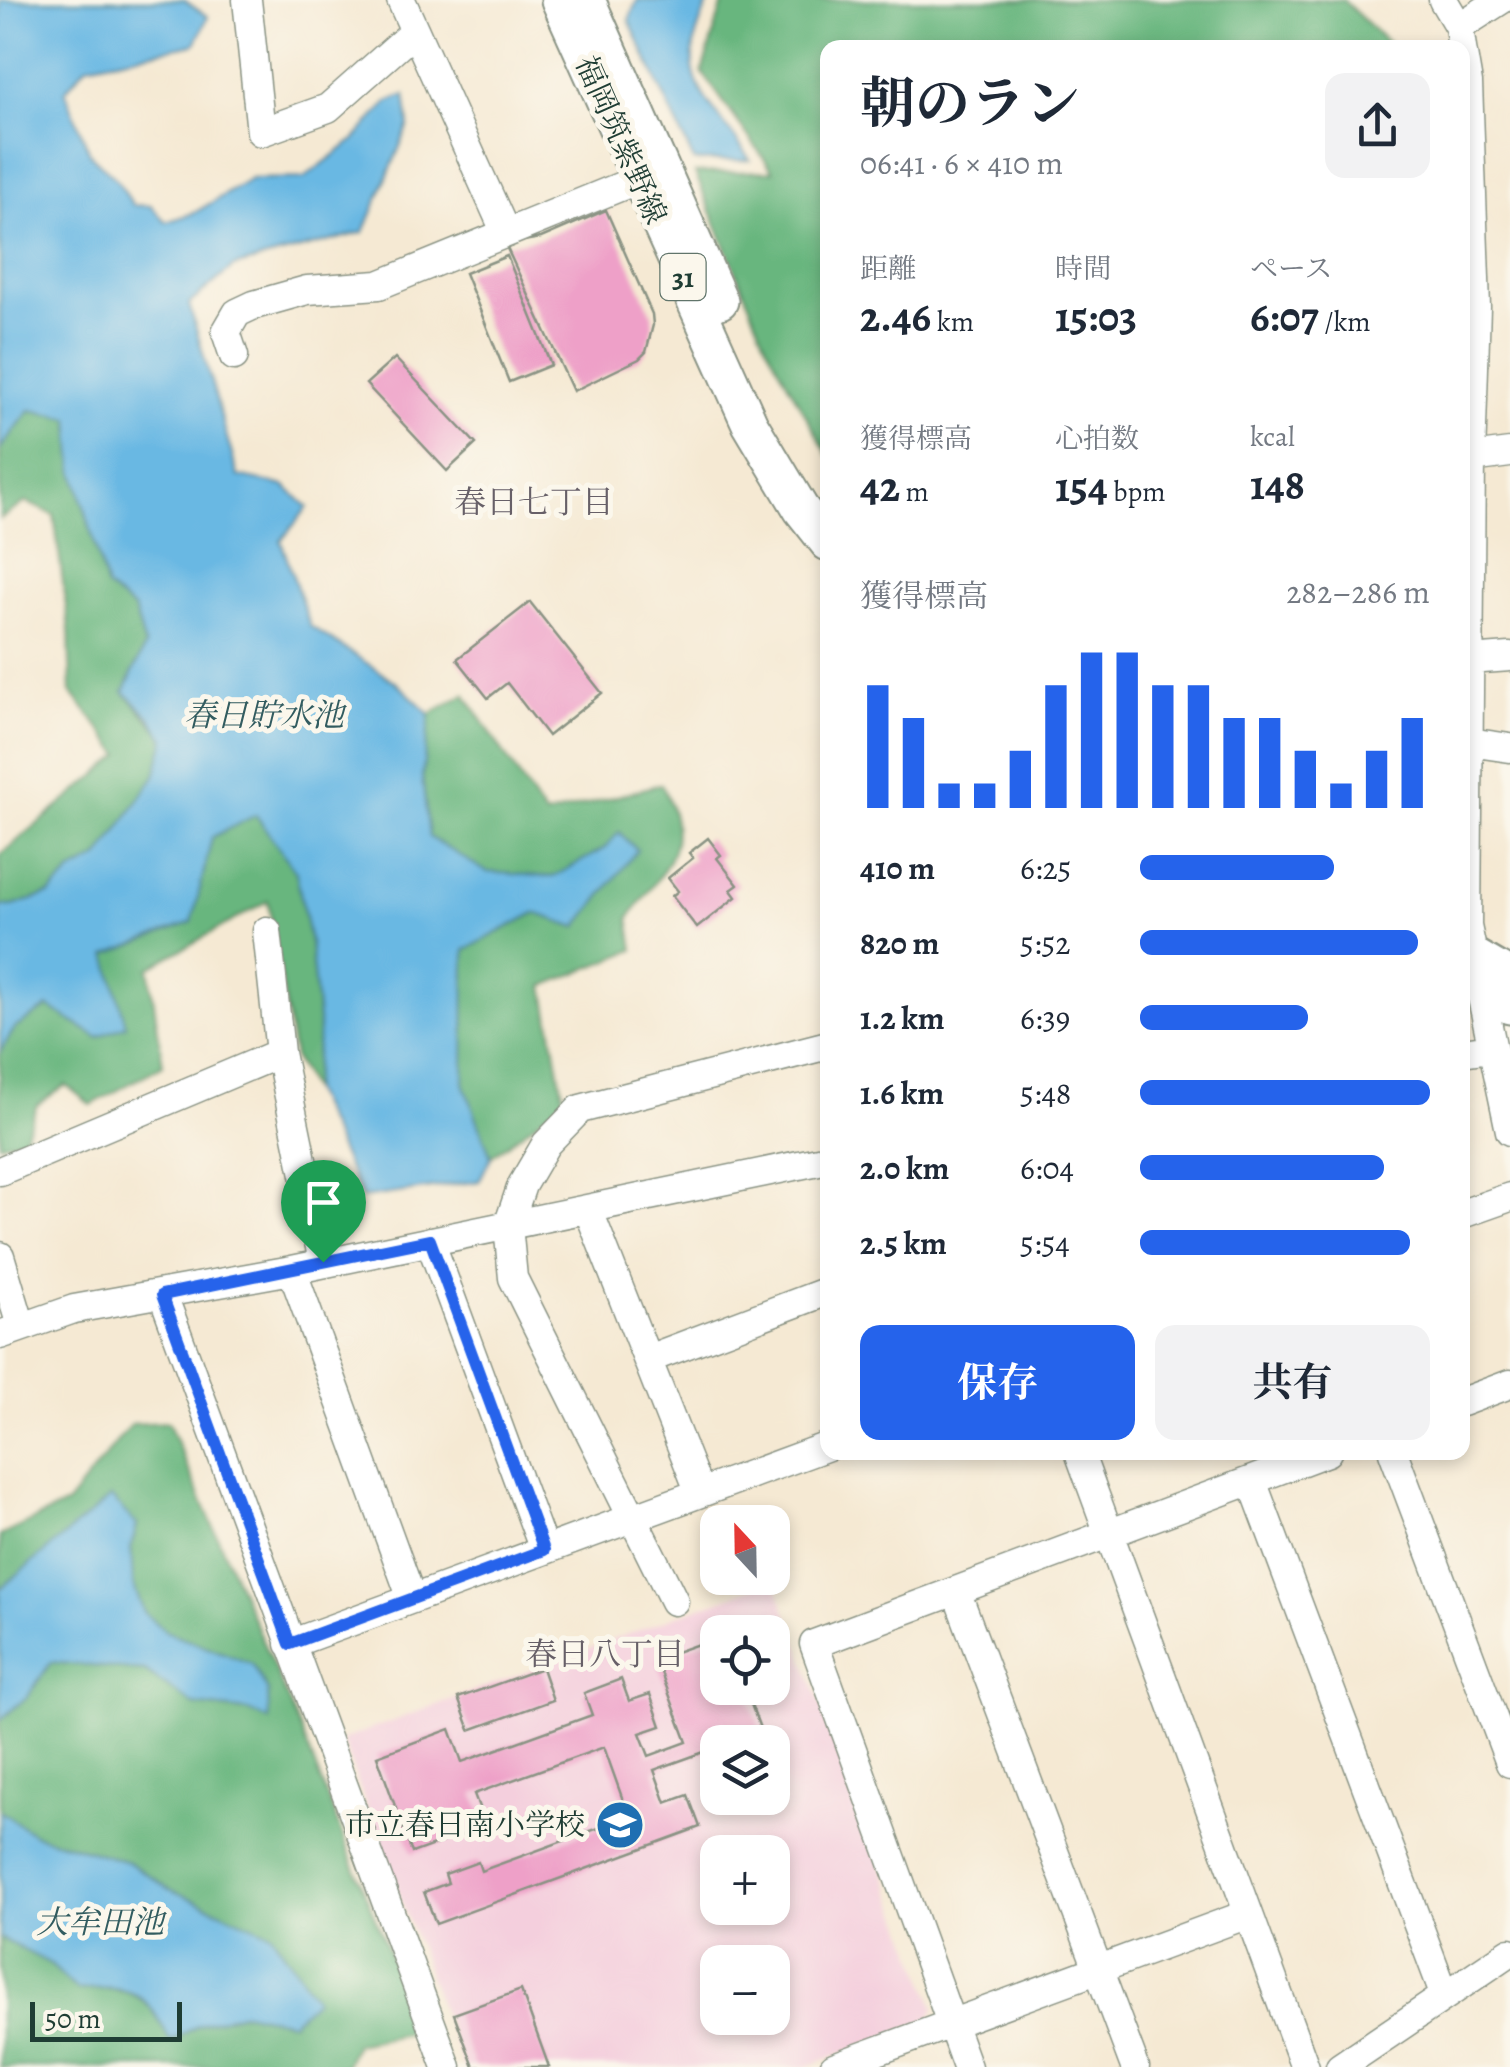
<!DOCTYPE html>
<html lang="ja">
<head>
<meta charset="utf-8">
<style>
  :root { --surface:#fff; --page:#f2f2f3; --text:#1f2937; --muted:#747a83; --accent:#2563eb }
  body { margin:0; font-family:Alegreya,"Noto Serif JP",serif; background:var(--page); color:var(--text); height:100vh; display:flex; flex-direction:column; font-size:38px; white-space:nowrap }
  * { box-sizing:border-box; margin:0 }
  p { font-size:32px; color:var(--muted) }
  .icon { flex:none; width:55px; height:55px; fill:none; stroke:currentColor; stroke-width:2; stroke-linecap:round; stroke-linejoin:round }
  .map { position:relative; flex:1; overflow:hidden }
  .drawer { position:absolute; left:820px; top:40px; width:650px; height:1420px; display:flex; flex-direction:column; background:var(--surface); border-radius:20px; box-shadow:0 5px 15px #0003 }
  .drawer>* { flex:none }
  .needle { width:65px; rotate:338deg }
  .controls { position:absolute; left:700px; top:1505px; display:grid; gap:20px }
  .controls a { display:grid; place-items:center; width:90px; height:90px; border-radius:20px; background:var(--surface); box-shadow:0 5px 15px #0003; font-size:50px }
  .scale { position:absolute; left:30px; bottom:25px; width:152px; box-sizing:border-box; padding-left:10px; border:5px solid #1f3d34; border-top:0; font-size:28px; line-height:35px; white-space:nowrap; color:#1f3d34; -webkit-text-stroke:8px #fbf7ec; paint-order:stroke }
  .pin { position:absolute; display:grid; place-items:center; width:85px; height:85px; color:#fff; margin:-102px -42px; border-radius:50% 50% 50% 0; rotate:-45deg; box-shadow:0 0 10px #0007 }
  .pin .icon { rotate:45deg }
  .round { display:grid; place-items:center; flex:none; width:105px; height:105px; border-radius:20px; background:var(--page) }
  .overview { display:flex; align-items:center; justify-content:space-between; height:170px; padding:0 40px }
  h1 { font-size:55px; font-weight:700; line-height:75px }
  .stats { display:grid; grid-template-columns:repeat(3,1fr); gap:15px; height:170px; padding:10px 40px }
  .stats div { display:grid; align-content:center }
  .stats b { font-size:42px; font-weight:700 }
  .stats small { font-size:28px; font-weight:400 }
  .stats p { font-size:28px }
  .chart { height:280px; padding:20px 40px }
  .chart p { display:flex; justify-content:space-between }
  .chart svg { width:100%; height:180px; margin-top:10px; stroke:var(--accent); stroke-width:6 }
  .cta { display:flex; gap:20px; margin-top:auto; padding:20px 40px }
  .cta a { flex:1; height:115px; border-radius:20px; background:var(--accent); color:#fff; font-size:40px; font-weight:700; line-height:115px; text-align:center }
  .cta a+a { background:var(--page); color:var(--text) }
  ul { padding:0 40px; list-style:none; font-size:32px }
  li { display:grid; grid-template-columns:160px 120px 1fr; align-items:center; height:75px }
  li i { height:25px; border-radius:12px; background:var(--accent) }
  .map>svg:first-child { display:block }
</style>
</head>
<body>
<div class="map">
<svg width="1510" height="2067" viewBox="0 0 1510 2067">
  <rect width="100%" height="100%" fill="#fbf7ec"/>
  <filter id="ink" filterUnits="userSpaceOnUse"><feTurbulence type="fractalNoise" baseFrequency=".01" numOctaves="2"/><feDisplacementMap in="SourceGraphic" scale="20" xChannelSelector="R" yChannelSelector="G"/><feConvolveMatrix kernelMatrix="1 2 1 2 8 2 1 2 1" color-interpolation-filters="sRGB"/></filter>
  <filter id="wash" filterUnits="userSpaceOnUse"><feTurbulence type="fractalNoise" baseFrequency=".0048" numOctaves="4" result="noise"/><feDisplacementMap in="SourceGraphic" scale="40" xChannelSelector="R" yChannelSelector="G"/><feGaussianBlur stdDeviation="2.25" result="paint"/><feColorMatrix in="noise" values="0 0 0 0 0 0 0 0 0 0 0 0 0 0 0 0 0 1.4 0 .05"/><feComposite in="paint" operator="in"/></filter>
  <g filter="url(#wash)">
    <rect width="100%" height="100%" fill="#f5e9d3"/>
    <!-- built -->
    <path fill="#f4cfdd" fill-rule="evenodd" d="M774 1580 935 2008 928 2021 805 2067H463L342 1740ZM718 1632H772V1688H718ZM718 1742H772V1798H718ZM718 1852H772V1908H718ZM718 1962H772V2018H718Z"/>
    <!-- forest -->
    <path fill="#68b67e" stroke="#447a59" stroke-width="2.5" d="M724 0H1343L1392 47 828 48 827 453 766 344 695 173 773 171 702 72Z
      M30 410 70 418 74 470 107 588 134 609 145 646 124 692 166 739 155 776 100 857 71 873 50 894 13 906H0V855L121 755 71 692 69 629 54 515 26 502 0 519V449Z
      M465 694 545 816 661 784C695 847 665 866 629 918L634 950 544 986 564 1100 491 1157 463 1083 465 950 536 913 577 927 619 833 605 848 553 877 487 873 429 837 422 777 430 714Z
      M256 815 296 872 310 942 319 1029 312 1091 294 1058 268 901 149 968 163 1065 91 1105 66 1085 37 1105 24 1138 0 1144V1052L15 1028 48 1007 98 1037 107 955 192 922 212 837Z
      M168 1422 297 1721 420 2031 355 2044 345 2067H0V1938L49 1963 77 1990C130 1986 147 1992 171 2041L199 2025 245 2012 291 2022 208 1907 169 1889 128 1862 35 1835 0 1811V1720L28 1696 50 1662 145 1671 194 1705 248 1711 269 1719 268 1691 252 1664 165 1631 144 1613 133 1583 131 1548 137 1525 0 1589V1536L67 1504 131 1424Z"/>
    <!-- water -->
    <path fill="#69b8e3" stroke="#447a8c" stroke-width="2.5" d="M0 0H184L208 17 195 44 87 65 65 91 90 154 116 179 133 205 151 206 166 222 194 213 251 179 304 178 354 140 388 102 405 95 409 125 364 232 233 267 189 304 238 476 285 486 308 507 281 541 310 626 397 683 430 714 422 777 429 837 487 872 553 877 605 848 619 832 637 850 577 927 535 913 465 950 464 1083 491 1157 479 1181 362 1198 312 1091 319 1029 310 942 296 872 256 815 212 837 192 922 107 955 126 1025 98 1037 48 1007 15 1028 0 1052V906H13L50 894 71 873 100 857 155 776 165 739 149 716 124 692 145 646 134 609 107 588 74 470 70 418 30 410 0 449Z
      M637 0H710C668 85 710 95 750 160L694 161 629 20Z
      M111 1497 137 1525 131 1548 133 1583 144 1613 165 1631 252 1664 268 1692 269 1720 248 1711 194 1705 145 1671 51 1662 28 1696 0 1720V1589Z
      M0 1811 35 1835 128 1862 169 1889 271 1933 316 1999 291 2022 244 2012 199 2025 170 2041C147 1991 132 1985 77 1990L49 1963 0 1938Z"/>
    <g id="blocks">
      <!-- building -->
      <path fill="#eea0c8" d="M606 210 652 314 653 325 646 352 639 359 573 391 505 244 541 238Z
        M507 256 551 365 509 382 465 273Z
        M395 358 476 444 447 471 366 384Z
        M530 602 602 693 548 736 507 683 488 698 457 659Z
        M708 838 721 855 717 858 738 885 731 890 736 897 697 928 672 896 678 891 668 878 693 858 689 853Z
        M718 1637V1688H745L761 1731 731 1742H718V1747L654 1770 666 1803 688 1795 700 1827 436 1924 424 1892 448 1883 445 1874 478 1862 481 1871 629 1817 604 1747 474 1794 486 1826 412 1853 377 1756 450 1729 462 1762 592 1715 584 1693 621 1679 629 1701 650 1694 661 1726 640 1733 649 1756 687 1742 656 1659Z
        M542 1668 553 1700 470 1730 458 1698Z
        M521 1990 549 2067H474L454 2014Z"/>
    </g>
  </g>
  <g filter="url(#ink)">
    <use href="#blocks" fill-opacity="0" stroke="#8a9384" stroke-width="2.5"/>
    <g fill="none" stroke-linecap="round" stroke-linejoin="round">
      <!-- minor casing -->
      <g stroke="#8a9384" stroke-width="31">
        <path id="minor" d="M247 0 261 132 328 108 415 31
          M401 0 505 231
          M1443 0 1459 27 1462 48
          M1459 27 1501 0
          M1462 48 1468 83 1476 307 1471 458 1467 926 1510 1131
          M234 356 226 332 237 313 254 305 307 290 379 285 639 179
          M1471 458 1510 453
          M1469 660 1510 657
          M1469 742 1510 748
          M267 931 280 1053 323 1262
          M1462 1052 1491 1048
          M0 1171 280 1053
          M588 1209 700 1493
          M1462 1214 1510 1197
          M430 1241 544 1550
          M0 1256 21 1326
          M292 1270 412 1599
          M163 1295 447 2067
          M0 1335 74 1309 292 1270 828 1159
          M648 1359 828 1291
          M1462 1402 1510 1384
          M1079 1452 1305 2067
          M1393 1452 1510 1763
          M1252 1481 1445 1996
          M956 1591 1135 2067
          M674 1601 513 1278 508 1226 522 1185 546 1144 580 1109 828 1045
          M290 1644 828 1446
          M834 2067 1248 1914
          M967 2067 814 1644 1327 1452
          M1340 2067 1510 1952"/>
      </g>
      <!-- major casing -->
      <g stroke="#8a9384" stroke-width="39">
        <path id="major" d="M559 0 750 424 801 509 828 543
          M587 0 720 301
          M1462 949 1510 977
          M1462 977 1510 1006"/>
      </g>
      <!-- minor -->
      <use href="#minor" stroke="#fff" stroke-width="28"/>
      <!-- major -->
      <use href="#major" stroke="#fff" stroke-width="35"/>
    </g>
  </g>
  <g fill="none" stroke-linecap="round" stroke-linejoin="round" filter="url(#ink)">
    <!-- route casing -->
    <g stroke="#fff" stroke-width="20">
      <path id="route" d="M430 1240 544 1550 290 1644 162 1295Z"/>
    </g>
    <!-- route -->
    <use href="#route" stroke="#2563eb" stroke-width="12"/>
  </g>
  <!-- icons -->
  <defs>
    <g id="school-disc" transform="scale(2.5)"><circle r="9.5" fill="#1f6fb2" stroke="#fbf7ec"/><path d="M0-5L7-2L0 1L-7-2ZM-4 1L0 2.5L4 1V4Q0 6-4 4Z" fill="#fff"/></g>
  </defs>
  <g fill-rule="evenodd">
    <use href="#school-disc" x="620" y="1825"/>
  </g>
  <g text-anchor="middle" stroke-width="10" stroke-linejoin="round" paint-order="stroke">
    <!-- shield labels -->
    <rect fill="#fbf7ec" stroke="#61756b" stroke-width="2.5" x="660.5" y="254" width="45" height="46" rx="8"/>
    <g font-size="28" font-weight="bold" fill="#1f3d34">
      <text x="683" y="287">31</text>
    </g>
    <!-- street labels -->
    <g font-size="30" fill="#1f3d34" stroke="#fbf7ec">
      <text transform="translate(621 140) rotate(66)" y="10">福岡筑紫野線</text>
    </g>
    <!-- poi labels -->
    <g font-size="30" fill="#1f3d34" stroke="#fbf7ec" text-anchor="end">
      <text x="585" y="1835">市立春日南小学校</text>
    </g>
    <!-- neighbourhood labels -->
    <g font-size="32" fill="#676068" stroke="#fbf7ec">
      <text x="534" y="513">春日七丁目</text>
      <text x="605" y="1665">春日八丁目</text>
    </g>
    <!-- water labels -->
    <g font-size="32" font-style="italic" fill="#325c60" stroke="#fbf7ec">
      <text x="264" y="726">春日貯水池</text>
      <text x="100" y="1933">大牟田池</text>
    </g>
  </g>
</svg>
<div class="controls">
<a><svg class="needle" viewBox="-14 -14 28 28"><path d="M0-13l5 13h-10z" fill="#e53935"/><path d="M0 13l5-13h-10z" fill="#747a83"/></svg></a>
<a><svg class="icon" aria-label="locate" viewBox="0 0 24 24"><circle cx="12" cy="12" r="6"/><path d="M12 2v4M12 18v4M2 12h4M18 12h4"/></svg></a>
<a><svg class="icon" aria-label="layers" viewBox="0 0 24 24"><path d="M12 4l9 5-9 5-9-5zM3 14l9 5 9-5"/></svg></a>
<a>+</a>
<a>−</a>
</div>
<div class="scale">50 m</div>
<div class="pin" style="left:323px;top:1262px;background:#1e9e55"><svg class="icon" aria-label="arrive" viewBox="0 0 24 24"><path d="M6 21V4h12l-3 4 3 4H6"/></svg></div>
<section class="drawer">
<div class="overview"><div><h1>朝のラン</h1><p>06:41 · 6 × 410 m</p></div><a class="round"><svg class="icon" aria-label="share" viewBox="0 0 24 24"><path d="M12 15V3M7 8l5-5 5 5M5 13v7h14v-7"/></svg></a></div>
<div class="stats">
<div><p>距離</p><b>2.46<small> km</small></b></div>
<div><p>時間</p><b>15:03</b></div>
<div><p>ペース</p><b>6:07<small> /km</small></b></div>
</div>
<div class="stats">
<div><p>獲得標高</p><b>42<small> m</small></b></div>
<div><p>心拍数</p><b>154<small> bpm</small></b></div>
<div><p>kcal</p><b>148</b></div>
</div>
<div class="chart"><p><span>獲得標高</span>282–286 m</p>
<svg viewBox="0 0 160 44" preserveAspectRatio="none"><path d="M5 44V14M15 44V22M25 44V38M35 44V38M45 44V30M55 44V14M65 44V6M75 44V6M85 44V14M95 44V14M105 44V22M115 44V22M125 44V30M135 44V38M145 44V30M155 44V22"/></svg>
</div>
<ul>
<li><b>410 m</b>6:25<i style="width:67%"></i></li>
<li><b>820 m</b>5:52<i style="width:96%"></i></li>
<li><b>1.2 km</b>6:39<i style="width:58%"></i></li>
<li><b>1.6 km</b>5:48<i style="width:100%"></i></li>
<li><b>2.0 km</b>6:04<i style="width:84%"></i></li>
<li><b>2.5 km</b>5:54<i style="width:93%"></i></li>
</ul>
<div class="cta"><a>保存</a><a>共有</a></div>
</section>
</div>
</body>
</html>
